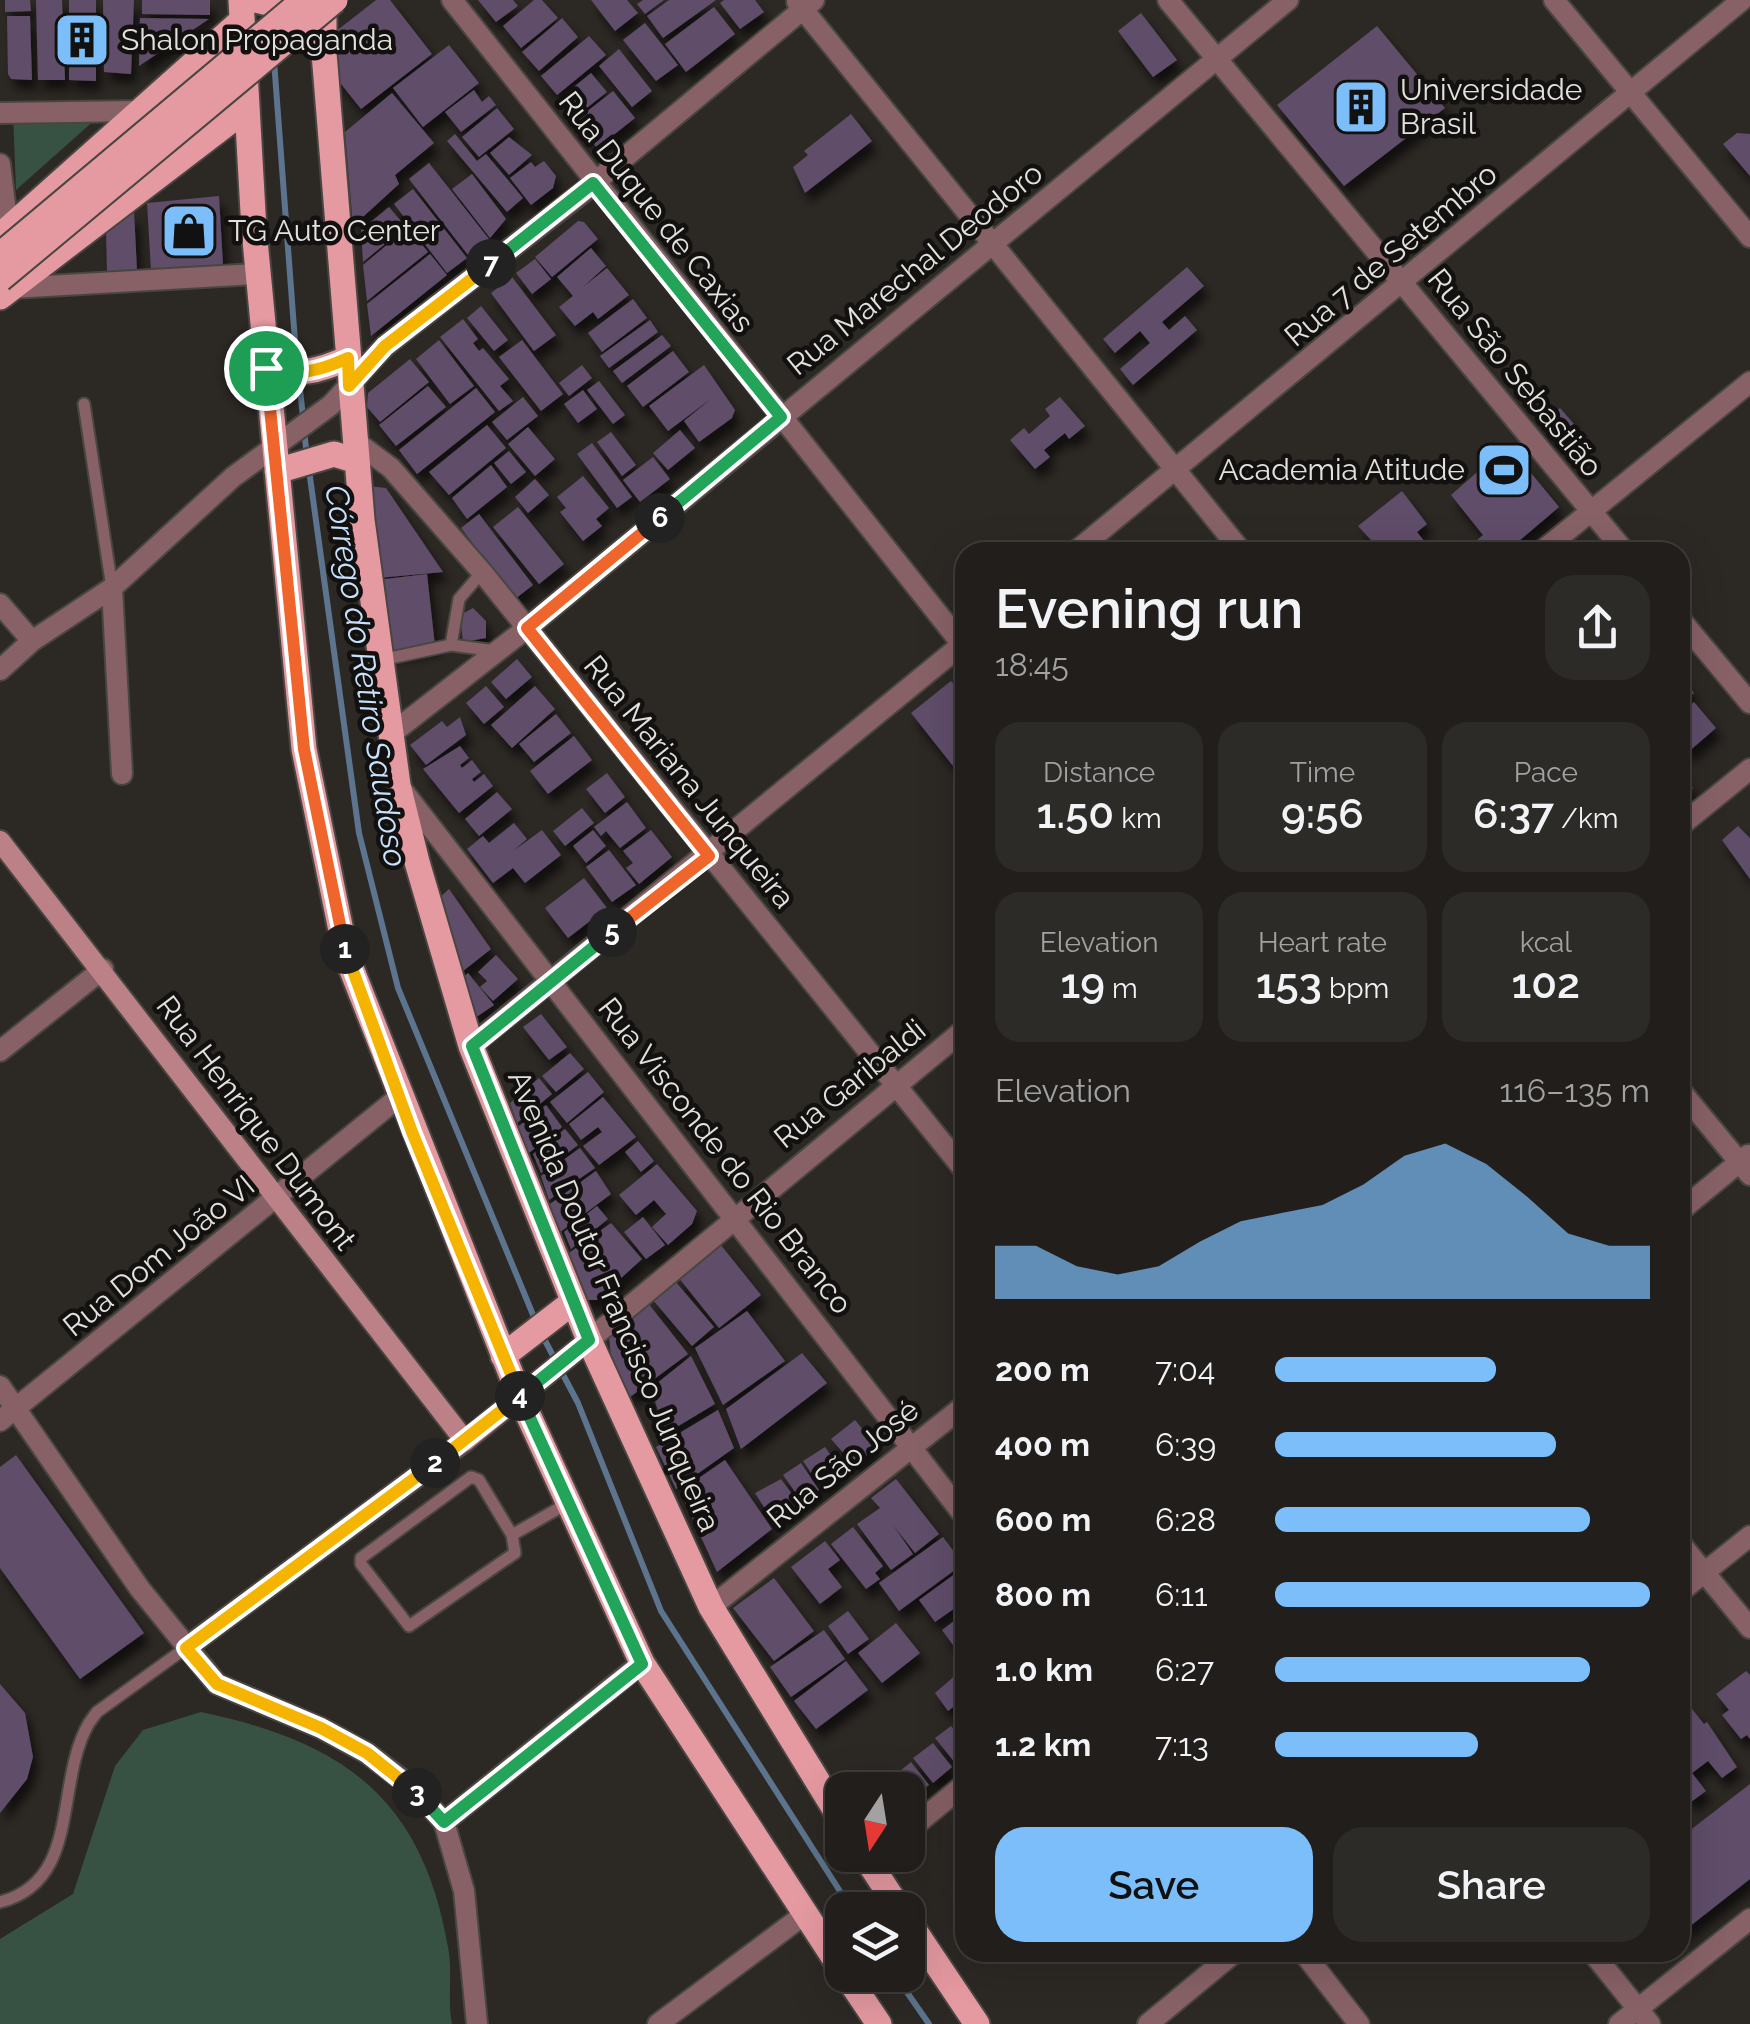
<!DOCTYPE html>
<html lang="en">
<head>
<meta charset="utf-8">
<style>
  :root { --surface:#211e1b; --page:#2d2b28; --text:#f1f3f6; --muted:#a2a2a3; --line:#3e3c3a; --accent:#7bbef9 }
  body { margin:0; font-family:Raleway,sans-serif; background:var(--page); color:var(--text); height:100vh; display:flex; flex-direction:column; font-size:38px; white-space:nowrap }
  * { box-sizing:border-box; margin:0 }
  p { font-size:32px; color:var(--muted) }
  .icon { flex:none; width:55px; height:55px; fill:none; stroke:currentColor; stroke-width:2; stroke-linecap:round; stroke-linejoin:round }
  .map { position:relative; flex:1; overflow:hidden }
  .panel { position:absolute; left:955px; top:542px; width:735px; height:1420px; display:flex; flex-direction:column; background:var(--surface); border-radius:30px; box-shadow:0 10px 40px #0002,0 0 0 2px var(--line) }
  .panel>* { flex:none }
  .needle { width:65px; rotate:192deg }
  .fabs { position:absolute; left:825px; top:1772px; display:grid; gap:20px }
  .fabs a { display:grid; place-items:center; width:100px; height:100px; border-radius:20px; background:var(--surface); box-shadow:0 10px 40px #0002,0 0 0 2px var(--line); font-size:50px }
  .pin { position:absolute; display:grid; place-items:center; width:85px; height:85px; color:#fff; margin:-42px; border:5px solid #fff; border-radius:50%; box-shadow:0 2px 10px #0007 }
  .km { position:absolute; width:50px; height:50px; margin:-25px; border-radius:50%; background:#222; color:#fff; font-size:28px; line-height:50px; text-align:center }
  .round { display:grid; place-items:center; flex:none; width:105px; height:105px; border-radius:30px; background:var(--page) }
  .summary { display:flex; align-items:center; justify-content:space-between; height:170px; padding:0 40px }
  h1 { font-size:55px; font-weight:600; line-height:75px }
  .metrics { display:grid; grid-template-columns:repeat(3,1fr); gap:15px; height:170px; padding:10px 40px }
  .metrics div { display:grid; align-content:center; border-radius:25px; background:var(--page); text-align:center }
  .metrics b { font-size:42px; font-weight:600 }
  .metrics small { font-size:28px; font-weight:400 }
  .metrics p { font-size:28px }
  .chart { height:280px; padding:20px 40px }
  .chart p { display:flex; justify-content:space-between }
  .chart svg { width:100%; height:180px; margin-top:10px; fill:var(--accent); opacity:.7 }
  .action { display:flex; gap:20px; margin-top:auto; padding:20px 40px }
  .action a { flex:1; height:115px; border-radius:30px; background:var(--accent); color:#111; font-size:40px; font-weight:600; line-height:115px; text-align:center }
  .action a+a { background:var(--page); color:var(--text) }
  ul { padding:0 40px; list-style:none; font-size:32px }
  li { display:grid; grid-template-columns:160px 120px 1fr; align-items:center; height:75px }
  li i { height:25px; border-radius:12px; background:var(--accent) }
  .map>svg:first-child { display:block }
</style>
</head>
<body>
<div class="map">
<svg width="1750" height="2024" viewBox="0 0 1750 2024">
  <defs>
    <filter id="shadow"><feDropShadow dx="5.5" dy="10" stdDeviation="5" flood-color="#0009"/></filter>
  </defs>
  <rect width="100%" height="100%" fill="#2c2824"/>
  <!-- green -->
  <path fill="#375243" d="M115 102 16 190 13 112Z
    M201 1712C344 1742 422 1798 448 1947 453 1972 447 1999 452 2024H0V1939L73 1894 115 1766 143 1730Z"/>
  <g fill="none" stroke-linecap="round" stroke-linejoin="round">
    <!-- stream -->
    <path stroke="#5c748d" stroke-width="6" d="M274 61 297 368
      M299 380 303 417
      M304 430 307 457
      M309 470 359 833 398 988 536 1322
      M541 1333 578 1403 661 1611 852 1910
      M895 1975 929 2024"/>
  </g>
  <!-- building -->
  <path fill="#5e4e69" filter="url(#shadow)" d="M5 0H30L31 11 5 12Z
    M36 0H62L65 80H38Z
    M69 0H96V81L69 80Z
    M103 0H134L131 74 104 72Z
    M142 0H210V15L142 14Z
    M376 0H390L432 54 361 109 326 65V39Z
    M478 0H513L518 6 496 22Z
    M534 0H542L558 18 521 48 503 26Z
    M591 0H627L638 13 615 31Z
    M643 0H664L645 14 637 4Z
    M669 0H716L663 38 647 16Z
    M724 0H755L764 12 740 29 720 3Z
    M714 7 735 34 686 72 665 44Z
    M1141 13 1177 60 1153 77 1118 31Z
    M7 16H30L32 80 11 79 8 74Z
    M140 18 209 19 139 66Z
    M562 18 578 37 539 71 522 52Z
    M645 23 678 65 656 81 623 40Z
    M1377 26 1445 108 1344 186 1277 105Z
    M589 36 606 55 557 95 541 76Z
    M449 45 479 83 423 127 393 88Z
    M619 49 652 91 632 107 599 66Z
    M591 73 607 92 574 118 559 99Z
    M474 90 482 102 489 96 496 105 461 132 445 112Z
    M613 91 635 118 597 148 575 121Z
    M392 93 434 143 395 175 399 184 353 226 345 132Z
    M497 108 514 129 479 157 462 137Z
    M851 114 872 141 805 193 793 167 808 155 804 151Z
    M1737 133 1750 134V176L1723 144Z
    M455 134 477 161 486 154 523 198 507 212 447 141Z
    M509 137 532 155 509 175 490 153Z
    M544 161 556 176 553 188 531 205 510 178 531 162 535 167Z
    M429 163 489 239 468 255 409 179Z
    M472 174 506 219 490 238 452 189Z
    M413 189 467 258 447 273 394 204Z
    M219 196 223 265 151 270 147 203Z
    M389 207 406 227 363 262 361 230Z
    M134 211 137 271 107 272 106 231Z
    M578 221 584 222 598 239 552 277 535 257Z
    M408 227 428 252 367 301 363 265Z
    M591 248 606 266 583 287 607 268 629 295 598 319 593 312 575 326 559 307 573 296 557 277Z
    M430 254 447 275 371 336 367 304Z
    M535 259 551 279 532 294 516 273Z
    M1187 267 1204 286 1162 322 1169 330 1185 316 1197 330 1133 385 1120 369 1150 343 1140 331 1115 353 1103 339Z
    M512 277 556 335 534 351 491 293Z
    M633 299 647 318 602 352 588 333Z
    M481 306 508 340 494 351 467 318Z
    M463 319 478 339 473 343 479 351 483 348 509 379 500 386 513 401 499 411 440 337Z
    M650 320 658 332 609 368 600 356Z
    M662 335 671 346 622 383 613 371Z
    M439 340 474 386 450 404 416 359Z
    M522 340 563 394 541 411 499 357Z
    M673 351 689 372 643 407 627 386Z
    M410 359 429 382 380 422 367 407 368 393Z
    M582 365 592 378 569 396 559 383Z
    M704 365 735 410 732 418 699 442 684 421 712 398 668 431 649 406Z
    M599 381 625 415 613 424 587 390Z
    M428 386 446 407 396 446 379 425Z
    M476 388 495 412 417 474 399 450Z
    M583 390 597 409 578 423 564 404Z
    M523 397 538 416 507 440 492 422Z
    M1060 397 1085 426 1069 439 1065 433 1044 450 1050 457 1035 469 1010 440 1024 428 1029 434 1050 416 1045 409Z
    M1560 408 1574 424 1555 441 1541 424Z
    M487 425 506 448 449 495 429 472Z
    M528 427 555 459 535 476 508 444Z
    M680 430 695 448 668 470 653 453Z
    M611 432 636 465 622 476 597 442Z
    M592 443 632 497 617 508 577 454Z
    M1508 445 1559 507 1506 552H1463L1483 535 1451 495Z
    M509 451 526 472 511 484 494 463Z
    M653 457 670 479 640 502 623 480Z
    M491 465 507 487 467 519 452 498Z
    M583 476 609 508 596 519 602 526 583 541 560 512 566 508 557 497Z
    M535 479 549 495 528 513 515 497Z
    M368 486 386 488 443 572 378 578Z
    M1402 491 1427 524 1417 532 1432 551 1443 544 1450 552H1397L1393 547 1382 552 1358 526Z
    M518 507 564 564 539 584 493 527Z
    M479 514 533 585 515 599 461 528Z
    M427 574 435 646 385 652 377 580Z
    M473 608 486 621V638L463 642 460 615Z
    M517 659 532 677 506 699 491 682Z
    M1680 676 1694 693 1680 704Z
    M951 681 965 699V774L961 776 911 713Z
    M486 686 504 707 484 724 466 703Z
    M535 686 555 709 512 748 491 725Z
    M1694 702 1716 728 1687 753 1680 744V714Z
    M556 714 571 733 534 762 519 744Z
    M460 717 466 735 426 765 410 745 442 721 447 727Z
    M574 736 592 760 548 794 530 771Z
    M460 746 469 758 460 765 462 768 472 760 481 772 472 779 474 782 484 774 493 786 459 813 423 769Z
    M1680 772 1693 788 1680 799Z
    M607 773 625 797 605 813 586 789Z
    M497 792 512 809 479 836 465 819Z
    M627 802 646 828 620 848 606 831 601 836 594 827Z
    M582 808 594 823 565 846 553 831Z
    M514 823 527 839 513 851 542 830 561 855 525 883 513 868 493 883 467 849 483 836 489 843Z
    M1738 826 1750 838V879L1722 840Z
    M593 830 606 846 586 863 573 846Z
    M651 830 672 857 639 884 626 868 633 863 623 851Z
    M609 850 636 885 612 902 586 867Z
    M584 878 607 908 568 938 545 908Z
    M449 889 491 949 458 975 437 900Z
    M496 955 518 979 493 1001 480 987 487 981 478 972Z
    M468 973 494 1005 478 1016 469 1012 460 980Z
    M541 1014 567 1047 549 1060 523 1027Z
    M570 1053 584 1069 556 1092 542 1076Z
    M588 1072 604 1092 567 1123 550 1102Z
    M539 1078 552 1094 517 1123 510 1103Z
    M603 1097 636 1137 599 1165 583 1146 602 1132 598 1127 581 1140 569 1124Z
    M546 1105 562 1127 525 1156 515 1129Z
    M565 1129 578 1145 541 1173 533 1154Z
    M638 1141 654 1161 641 1172 625 1152Z
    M580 1148 595 1168 549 1200 541 1176Z
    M657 1164 697 1211 692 1224 668 1245 652 1227 666 1214 654 1200 636 1215 619 1195Z
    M596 1171 611 1194 559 1233 550 1204Z
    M597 1206 608 1219 571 1249 564 1232Z
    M643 1217 665 1245 646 1259 624 1232Z
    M611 1223 642 1259 597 1300H588L583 1297 569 1253Z
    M720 1244 761 1295 719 1328 678 1277Z
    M675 1281 714 1327 692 1346 653 1300Z
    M648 1303 688 1354 630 1397 611 1357 609 1337Z
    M747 1311 785 1361 723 1405 695 1348Z
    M802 1353 827 1383 741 1449 726 1409Z
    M691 1356 715 1404 665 1434 651 1388Z
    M718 1410 734 1448 676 1489 656 1447Z
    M855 1420 877 1447 854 1465 831 1439Z
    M825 1447 843 1473 822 1489 803 1461Z
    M16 1455 144 1633 80 1679 0 1568V1467Z
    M725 1460 772 1529 717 1572 680 1491Z
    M801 1463 819 1490 803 1503 783 1475Z
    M781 1479 800 1505 774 1523 755 1493Z
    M896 1479 939 1534 915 1553 893 1525 913 1554 891 1570 857 1524 880 1508 871 1498Z
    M853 1527 883 1566 875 1573 880 1579 866 1589 831 1544Z
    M943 1537 963 1564 899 1611 879 1583Z
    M825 1541 840 1560 828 1569 842 1587 820 1604 791 1567Z
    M959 1571 965 1576V1601L935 1622 919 1600Z
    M774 1578 814 1631 774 1661 733 1608Z
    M848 1611 869 1639 848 1654 828 1626Z
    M965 1613V1636L953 1645 942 1630Z
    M896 1623 920 1653 882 1683 858 1653Z
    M824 1630 845 1659 791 1697 770 1667Z
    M846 1661 868 1690 816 1729 794 1701Z
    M965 1667V1698L948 1711 935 1693Z
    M1746 1671 1750 1675V1739L1747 1735 1741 1739 1722 1715 1729 1710 1716 1694Z
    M0 1684 25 1713 33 1757 27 1779 0 1813Z
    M1692 1709 1704 1724 1707 1722 1737 1767 1722 1778 1708 1761 1692 1773 1706 1791 1691 1802 1680 1788V1744L1691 1736 1680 1718Z
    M965 1713V1735L954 1721Z
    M951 1726 965 1744V1757L956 1764 935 1738Z
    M933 1743 952 1767 933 1783 913 1758Z
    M911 1762 929 1785 917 1793 900 1771Z
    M899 1773 916 1795 908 1802V1790H897L889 1780Z
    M1750 1784V1879L1680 1934V1838Z"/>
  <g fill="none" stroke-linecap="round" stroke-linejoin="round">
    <!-- lane casing -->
    <g stroke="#494642" stroke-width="15">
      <path id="lane" d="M84 404 112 588
        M451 645 459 599 482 572
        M381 660 451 645 496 651
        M471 1477 479 1480 512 1535 515 1553 409 1626 361 1564V1558Z
        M512 1535 568 1503
        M0 1902C82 1881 54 1783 89 1723L97 1712 187 1647"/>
    </g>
    <!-- street casing -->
    <g stroke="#494642" stroke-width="24">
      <path id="street" d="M452 0 965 648
        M1168 0 1625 552
        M1554 0 1750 237
        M797 2 1242 552
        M0 113 140 111 147 115
        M0 164 8 228
        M12 288 257 274
        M355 441 391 468 482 572 965 1171
        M1075 552 1742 0
        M1541 552 1750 382
        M112 588 122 774
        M0 604 32 641
        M1680 619 1750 703
        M0 670 32 641 112 588 233 477 331 405 385 346 582 193 814 0
        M391 734 527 628 1288 0
        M400 787 965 1517
        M1680 826 1750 769
        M471 1046 965 642
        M0 1051 103 969
        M1680 1090 1750 1175
        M1680 1211 1748 1155
        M589 1340 965 1029
        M0 1386 140 1589 217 1684 321 1728 367 1753 413 1788 444 1822 464 1891 477 2024
        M0 1421 399 1097
        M1680 1543 1750 1628
        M1680 1592 1750 1536
        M711 1607 965 1405
        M187 1647 465 1441
        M444 1822 642 1663
        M908 1831 965 1784
        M1303 1952 1359 2024
        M1592 1952 1650 2024
        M658 2024 805 1914
        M1148 2024 1235 1952
        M1619 2024 1750 1919"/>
    </g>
    <!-- secondary casing -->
    <g stroke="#494642" stroke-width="24">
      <path id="secondary" d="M0 841 465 1441 589 1340"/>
    </g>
    <!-- primary casing -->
    <g stroke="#494642" stroke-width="29">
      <path id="primary" d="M241 0 254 230 304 749 346 955 520 1397 642 1663 842 1970
        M255 0 308 12
        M324 0V53L362 520 398 785 417 862 471 1046 589 1340 711 1607 842 1821
        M0 236 241 21
        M0 297 246 109
        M266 368C295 377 320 371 348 358
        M277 471 334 454 357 461
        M503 1356 573 1302
        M864 1855 900 1910
        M908 1921 977 2024
        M846 1975 879 2024"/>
    </g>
    <!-- lane -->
    <use href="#lane" stroke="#876165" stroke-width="11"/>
    <!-- street -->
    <use href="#street" stroke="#876165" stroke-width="20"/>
    <!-- secondary -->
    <use href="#secondary" stroke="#bc8187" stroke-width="20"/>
    <!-- primary -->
    <use href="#primary" stroke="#e599a1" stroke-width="25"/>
    <!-- primary-bridge casing -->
    <g stroke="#494642" stroke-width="29" stroke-linecap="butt">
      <path id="primary-bridge" d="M0 255 304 0
        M0 279 335 0"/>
    </g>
    <!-- primary-bridge -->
    <use href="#primary-bridge" stroke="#e599a1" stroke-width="25"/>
  </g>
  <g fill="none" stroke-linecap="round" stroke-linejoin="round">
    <!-- split-1 casing -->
    <g stroke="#fff" stroke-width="20">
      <path id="split-1" d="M266 368 304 749 345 949"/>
    </g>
    <!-- split-2 casing -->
    <g stroke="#fff" stroke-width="20">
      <path id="split-2" d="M345 949 412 1132 520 1396 435 1463"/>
    </g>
    <!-- split-3 casing -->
    <g stroke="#fff" stroke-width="20">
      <path id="split-3" d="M417 1793 367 1753 321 1728 217 1684 186 1648 435 1463"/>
    </g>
    <!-- split-4 casing -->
    <g stroke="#fff" stroke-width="20">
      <path id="split-4" d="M417 1793 444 1822 642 1664 520 1396"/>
    </g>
    <!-- split-5 casing -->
    <g stroke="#fff" stroke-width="20">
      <path id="split-5" d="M520 1396 589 1340 472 1046 612 932"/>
    </g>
    <!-- split-6 casing -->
    <g stroke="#fff" stroke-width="20">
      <path id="split-6" d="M612 932 709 856 527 628 660 518"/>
    </g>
    <!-- split-7 casing -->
    <g stroke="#fff" stroke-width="20">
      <path id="split-7" d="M491 264 593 183 781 417 660 518"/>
    </g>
    <!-- split-8 casing -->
    <g stroke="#fff" stroke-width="20">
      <path id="split-8" d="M266 368C295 377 320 371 348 358L349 386 385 346 491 264"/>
    </g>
    <!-- split-1 -->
    <use href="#split-1" stroke="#f0652b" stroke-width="12"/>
    <!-- split-2 -->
    <use href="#split-2" stroke="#f5b400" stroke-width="12"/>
    <!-- split-3 -->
    <use href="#split-3" stroke="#f5b400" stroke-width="12"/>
    <!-- split-4 -->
    <use href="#split-4" stroke="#22a559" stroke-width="12"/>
    <!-- split-5 -->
    <use href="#split-5" stroke="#22a559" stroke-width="12"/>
    <!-- split-6 -->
    <use href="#split-6" stroke="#f0652b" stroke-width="12"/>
    <!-- split-7 -->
    <use href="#split-7" stroke="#22a559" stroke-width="12"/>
    <!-- split-8 -->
    <use href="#split-8" stroke="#f5b400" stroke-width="12"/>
  </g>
  <!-- icons -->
  <defs>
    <g id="building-square" transform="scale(2.875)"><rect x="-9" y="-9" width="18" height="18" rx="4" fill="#7bbef9" stroke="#13110f"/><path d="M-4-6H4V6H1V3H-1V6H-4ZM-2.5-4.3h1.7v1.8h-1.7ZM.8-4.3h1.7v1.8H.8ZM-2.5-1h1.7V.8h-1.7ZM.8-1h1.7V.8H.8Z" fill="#111"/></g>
    <g id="shop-square" transform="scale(2.875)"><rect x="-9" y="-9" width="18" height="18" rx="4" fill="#7bbef9" stroke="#13110f"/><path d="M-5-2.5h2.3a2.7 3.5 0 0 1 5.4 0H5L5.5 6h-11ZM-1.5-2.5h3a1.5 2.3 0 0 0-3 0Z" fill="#111"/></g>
    <g id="stadium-square" transform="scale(2.875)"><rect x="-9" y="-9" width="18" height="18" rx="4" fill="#7bbef9" stroke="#13110f"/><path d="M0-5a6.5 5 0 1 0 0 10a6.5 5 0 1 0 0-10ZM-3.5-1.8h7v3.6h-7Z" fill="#111"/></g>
  </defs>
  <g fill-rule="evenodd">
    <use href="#building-square" x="82" y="40"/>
    <use href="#building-square" x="1361" y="107"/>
    <use href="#shop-square" x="189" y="231"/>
    <use href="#stadium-square" x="1504" y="470"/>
  </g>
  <g text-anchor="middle" stroke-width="9" stroke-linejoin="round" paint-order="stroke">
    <!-- poi labels -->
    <g font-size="30" fill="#e3e1de" stroke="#13110f" text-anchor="start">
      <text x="121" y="50">Shalon Propaganda</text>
      <text x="1400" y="100">Universidade<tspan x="1400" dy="34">Brasil</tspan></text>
      <text x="228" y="241">TG Auto Center</text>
      <text x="1465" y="480" text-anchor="end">Academia Atitude</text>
    </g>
    <!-- street labels -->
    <g font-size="30" fill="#e3e1de" stroke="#13110f">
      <text transform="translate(656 212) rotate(52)" y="10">Rua Duque de Caxias</text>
      <text transform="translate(1391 255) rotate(-40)" y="10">Rua 7 de Setembro</text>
      <text transform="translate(915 269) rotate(-39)" y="10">Rua Marechal Deodoro</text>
      <text transform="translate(1515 373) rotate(51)" y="10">Rua São Sebastião</text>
      <text transform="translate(689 782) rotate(51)" y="10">Rua Mariana Junqueira</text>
      <text transform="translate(850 1084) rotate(-39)" y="10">Rua Garibaldi</text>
      <text transform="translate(256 1123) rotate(53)" y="10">Rua Henrique Dumont</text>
      <text transform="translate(725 1156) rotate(52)" y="10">Rua Visconde do Rio Branco</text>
      <text transform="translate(159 1256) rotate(-39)" y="10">Rua Dom João VI</text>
      <text transform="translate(614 1301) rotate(67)" y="10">Avenida Doutor Francisco Junqueira</text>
      <text transform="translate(843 1464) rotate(-39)" y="10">Rua São José</text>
    </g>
    <!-- water labels -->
    <g font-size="32" font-style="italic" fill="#c8e1fd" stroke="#13110f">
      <text transform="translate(366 676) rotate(81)" y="11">Córrego do Retiro Saudoso</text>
    </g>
  </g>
</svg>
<div class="fabs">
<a><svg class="needle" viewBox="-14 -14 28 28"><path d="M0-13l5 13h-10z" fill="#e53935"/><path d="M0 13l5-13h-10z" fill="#a2a2a3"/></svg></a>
<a><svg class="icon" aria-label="layers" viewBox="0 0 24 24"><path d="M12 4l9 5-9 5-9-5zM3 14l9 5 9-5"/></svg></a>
</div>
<div class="pin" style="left:266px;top:368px;background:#1e9e55"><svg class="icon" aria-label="arrive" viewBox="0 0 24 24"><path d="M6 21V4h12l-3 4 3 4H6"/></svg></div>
<b class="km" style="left:345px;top:949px">1</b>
<b class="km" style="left:435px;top:1463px">2</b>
<b class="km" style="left:417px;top:1793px">3</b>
<b class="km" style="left:520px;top:1396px">4</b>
<b class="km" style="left:612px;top:932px">5</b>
<b class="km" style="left:660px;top:518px">6</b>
<b class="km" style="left:491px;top:264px">7</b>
<section class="panel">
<div class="summary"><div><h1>Evening run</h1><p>18:45</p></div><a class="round"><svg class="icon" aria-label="share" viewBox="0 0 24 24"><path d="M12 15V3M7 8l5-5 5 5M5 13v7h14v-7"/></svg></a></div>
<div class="metrics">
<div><p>Distance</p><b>1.50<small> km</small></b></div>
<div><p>Time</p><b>9:56</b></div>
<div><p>Pace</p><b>6:37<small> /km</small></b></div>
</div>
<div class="metrics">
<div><p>Elevation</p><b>19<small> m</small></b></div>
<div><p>Heart rate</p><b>153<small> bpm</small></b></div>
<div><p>kcal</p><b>102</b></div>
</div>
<div class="chart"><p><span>Elevation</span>116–135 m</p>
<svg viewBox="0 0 160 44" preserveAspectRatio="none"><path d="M0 44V31L10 31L20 36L30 38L40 36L50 30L60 25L70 23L80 21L90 16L100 9L110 6L120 11L130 19L140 28L150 31L160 31V44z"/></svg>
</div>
<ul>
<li><b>200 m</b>7:04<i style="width:59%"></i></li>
<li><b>400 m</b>6:39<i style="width:75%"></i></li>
<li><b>600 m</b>6:28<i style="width:84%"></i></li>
<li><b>800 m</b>6:11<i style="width:100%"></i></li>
<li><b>1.0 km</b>6:27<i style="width:84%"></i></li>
<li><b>1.2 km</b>7:13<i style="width:54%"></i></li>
</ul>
<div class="action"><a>Save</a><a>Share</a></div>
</section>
</div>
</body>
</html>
